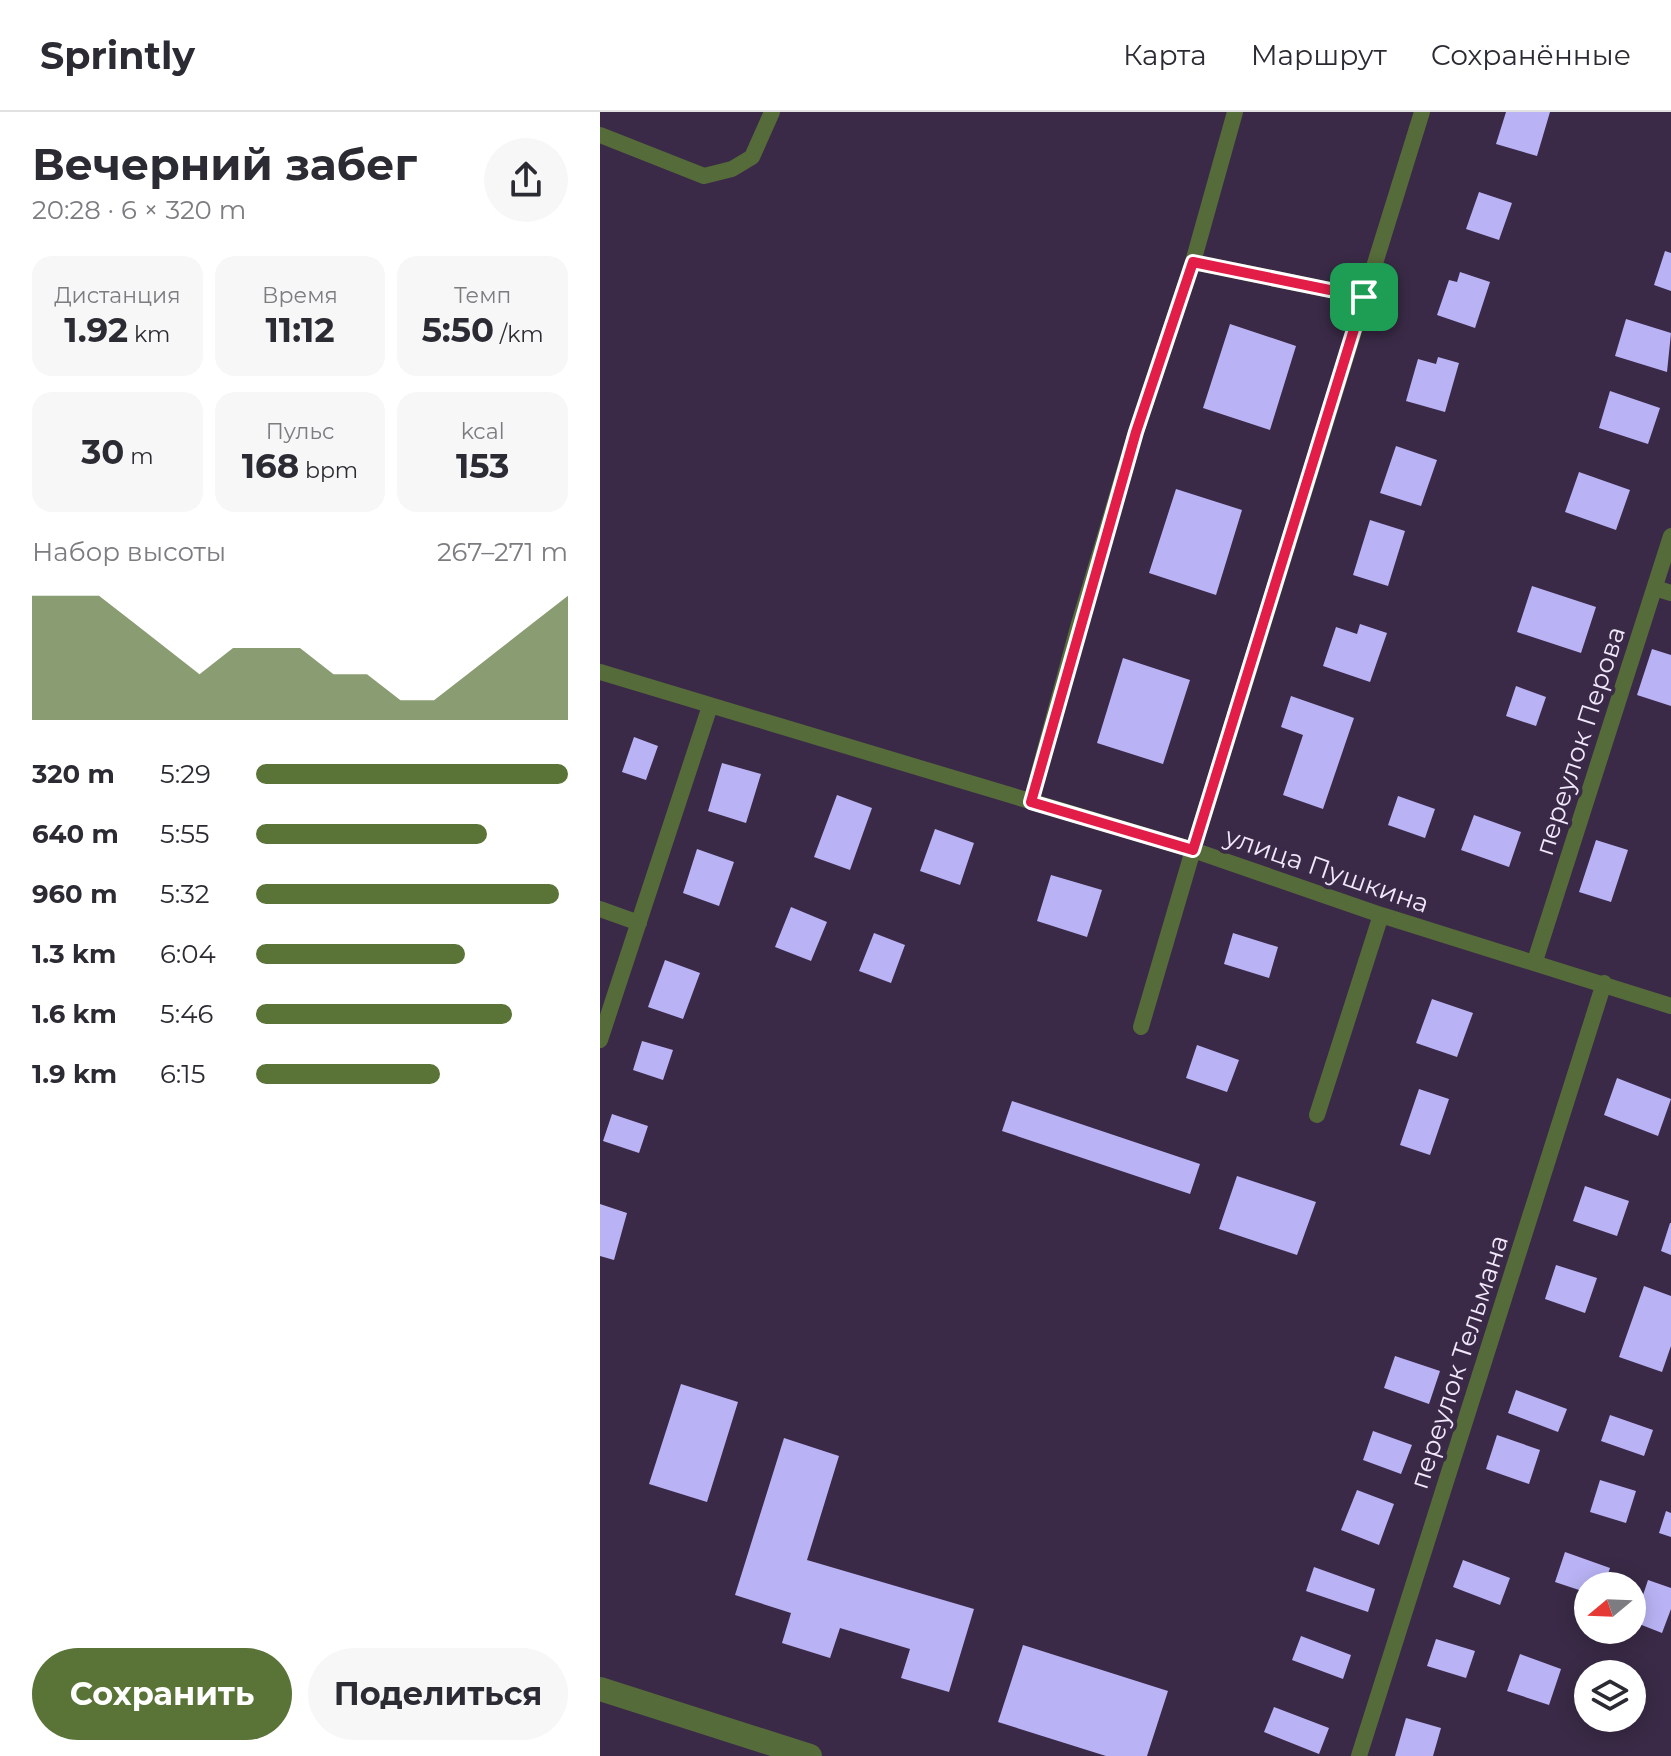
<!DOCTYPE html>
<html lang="ru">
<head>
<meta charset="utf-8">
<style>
  :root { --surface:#fff; --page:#f7f7f7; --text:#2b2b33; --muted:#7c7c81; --line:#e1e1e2; --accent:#5a7337 }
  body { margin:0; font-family:Montserrat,sans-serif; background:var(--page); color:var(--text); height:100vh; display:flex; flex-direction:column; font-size:30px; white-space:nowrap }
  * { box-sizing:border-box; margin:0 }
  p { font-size:26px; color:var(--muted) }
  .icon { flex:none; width:44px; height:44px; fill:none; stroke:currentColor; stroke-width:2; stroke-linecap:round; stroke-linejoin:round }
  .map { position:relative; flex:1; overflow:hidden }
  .sheet { display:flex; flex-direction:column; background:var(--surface); width:600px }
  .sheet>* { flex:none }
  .needle { width:52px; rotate:251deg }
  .tools { position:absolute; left:974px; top:1460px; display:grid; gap:16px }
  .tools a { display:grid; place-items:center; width:72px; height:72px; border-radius:50%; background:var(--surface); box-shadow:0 4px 20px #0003; font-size:40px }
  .pin { position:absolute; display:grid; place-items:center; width:68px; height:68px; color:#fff; margin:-34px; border-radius:16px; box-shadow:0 4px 12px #0006 }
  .round { display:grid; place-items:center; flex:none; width:84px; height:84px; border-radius:42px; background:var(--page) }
  .summary { display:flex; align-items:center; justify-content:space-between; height:136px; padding:0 32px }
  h1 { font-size:44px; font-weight:700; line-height:60px }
  .metrics { display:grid; grid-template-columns:repeat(3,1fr); gap:12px; height:136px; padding:8px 32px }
  .metrics div { display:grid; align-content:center; border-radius:20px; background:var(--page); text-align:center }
  .metrics b { font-size:34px; font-weight:700 }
  .metrics small { font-size:22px; font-weight:400 }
  .metrics p { font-size:22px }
  .chart { height:224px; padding:16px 32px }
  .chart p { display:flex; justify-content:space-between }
  .chart svg { width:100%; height:144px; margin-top:8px; fill:var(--accent); opacity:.7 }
  .primary-button { display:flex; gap:16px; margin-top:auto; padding:16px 32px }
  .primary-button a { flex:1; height:92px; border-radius:48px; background:var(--accent); color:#fff; font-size:32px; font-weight:700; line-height:92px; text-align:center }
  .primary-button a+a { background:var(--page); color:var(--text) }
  ul { padding:0 32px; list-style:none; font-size:26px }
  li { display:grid; grid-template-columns:128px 96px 1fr; align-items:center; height:60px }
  li i { height:20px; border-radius:10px; background:var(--accent) }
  header { display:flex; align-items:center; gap:48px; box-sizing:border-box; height:112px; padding:0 40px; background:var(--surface); border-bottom:2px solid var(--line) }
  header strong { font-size:38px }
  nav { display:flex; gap:44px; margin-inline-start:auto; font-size:28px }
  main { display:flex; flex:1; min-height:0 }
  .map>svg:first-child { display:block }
</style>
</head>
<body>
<header>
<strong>Sprintly</strong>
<nav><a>Карта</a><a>Маршрут</a><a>Сохранённые</a></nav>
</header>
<main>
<section class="sheet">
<div class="summary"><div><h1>Вечерний забег</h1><p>20:28 · 6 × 320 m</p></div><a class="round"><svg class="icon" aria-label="share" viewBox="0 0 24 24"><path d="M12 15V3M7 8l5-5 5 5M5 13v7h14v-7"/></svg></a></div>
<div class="metrics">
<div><p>Дистанция</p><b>1.92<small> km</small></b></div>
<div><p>Время</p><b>11:12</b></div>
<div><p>Темп</p><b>5:50<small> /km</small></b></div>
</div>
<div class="metrics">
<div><b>30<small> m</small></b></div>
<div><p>Пульс</p><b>168<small> bpm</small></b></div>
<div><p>kcal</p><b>153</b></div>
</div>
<div class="chart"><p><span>Набор высоты</span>267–271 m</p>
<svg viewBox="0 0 160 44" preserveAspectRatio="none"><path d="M0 44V6L10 6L20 6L30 14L40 22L50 30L60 22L70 22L80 22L90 30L100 30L110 38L120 38L130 30L140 22L150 14L160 6V44z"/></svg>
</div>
<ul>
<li><b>320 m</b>5:29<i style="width:100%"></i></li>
<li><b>640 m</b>5:55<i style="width:74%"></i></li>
<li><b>960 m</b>5:32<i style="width:97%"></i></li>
<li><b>1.3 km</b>6:04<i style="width:67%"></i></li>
<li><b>1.6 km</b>5:46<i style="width:82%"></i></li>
<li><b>1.9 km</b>6:15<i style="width:59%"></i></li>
</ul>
<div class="primary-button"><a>Сохранить</a><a>Поделиться</a></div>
</section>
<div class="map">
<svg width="1071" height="1644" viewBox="0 0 1071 1644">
  <rect width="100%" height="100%" fill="#3a2a47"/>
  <!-- building -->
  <path fill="#b9b3f5" d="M906 0H950L937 44 896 32Z
    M879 80 912 91 899 128 866 117Z
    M1065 139 1071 141V179L1054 173Z
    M860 160 890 170 875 216 837 203 849 168 857 170Z
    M1026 207 1071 221 1067 260 1015 244Z
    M630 212 696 234 670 318 603 296Z
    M838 245 859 251 845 300 806 289 818 247 836 252Z
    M1010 279 1060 296 1048 332 999 316Z
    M796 334 837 348 821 394 780 381Z
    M979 360 1030 378 1016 418 965 400Z
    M576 377 642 398 616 483 549 461Z
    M770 408 805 419 788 474 753 463Z
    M932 474 996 495 981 541 917 520Z
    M760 512 787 521 770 570 723 554 736 515 757 522Z
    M1052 537 1071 543V594L1037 583Z
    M523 546 590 568 563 652 497 631Z
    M916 574 946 585 936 614 906 604Z
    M691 584 754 606 723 697 683 683 703 623 681 615Z
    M34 625 58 634 46 668 22 660Z
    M122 651 161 662 146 711 108 699Z
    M237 683 272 696 250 758 214 745Z
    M798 684 835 697 825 726 788 713Z
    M874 703 921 720 909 755 861 738Z
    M335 717 374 731 360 773 320 759Z
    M996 728 1028 738 1011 790 979 780Z
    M97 737 134 750 119 794 83 781Z
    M451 763 502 778 487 825 437 809Z
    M191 795 227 810 211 849 175 835Z
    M274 821 305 833 291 871 259 859Z
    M633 821 678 835 669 866 624 852Z
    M65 848 100 861 83 907 48 895Z
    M832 887 873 901 857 945 816 931Z
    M42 929 73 938 63 968 33 958Z
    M597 933 639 948 627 980 586 966Z
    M1017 966 1071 987 1058 1024 1004 1003Z
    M819 977 849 987 830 1043 800 1033Z
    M412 989 600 1052 590 1082 402 1019Z
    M12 1002 48 1014 39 1041 3 1029Z
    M637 1064 716 1090 697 1143 619 1117Z
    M985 1074 1029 1089 1017 1124 973 1109Z
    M0 1092 27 1101 14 1148 0 1144Z
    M1070 1111H1071V1143L1061 1139Z
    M956 1153 997 1166 985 1201 945 1187Z
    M1044 1174 1071 1184V1234L1062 1260 1019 1245Z
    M795 1244 840 1259 829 1292 784 1276Z
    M81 1272 138 1290 107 1390 49 1372Z
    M916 1278 967 1297 958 1320 908 1301Z
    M1010 1303 1053 1318 1044 1344 1001 1329Z
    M773 1319 812 1333 801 1362 763 1348Z
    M897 1323 940 1338 929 1372 886 1357Z
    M184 1326 239 1344 207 1448 374 1497 349 1580 301 1566 310 1537 240 1516 230 1546 182 1531 191 1501 135 1483Z
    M1000 1368 1036 1379 1026 1411 990 1400Z
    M757 1378 794 1392 779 1433 741 1418Z
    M1066 1399 1071 1401V1425L1059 1421Z
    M965 1440 1010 1456 1004 1474H988V1481L955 1470Z
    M863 1448 910 1466 900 1493 853 1475Z
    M714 1455 775 1477 768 1500 706 1479Z
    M1048 1468 1071 1476V1497L1062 1521 1034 1510Z
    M701 1524 751 1543 743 1567 692 1548Z
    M836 1527 875 1539 866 1566 827 1554Z
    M423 1533 568 1579 547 1644H506L398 1610Z
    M920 1542 961 1557 949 1593 907 1579Z
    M1032 1589 1040 1591 1032 1611 1025 1606H1032Z
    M674 1595 729 1616 719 1642 664 1620Z
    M806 1606 841 1616 833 1644H795Z"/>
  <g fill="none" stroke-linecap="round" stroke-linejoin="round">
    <!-- lane -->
    <path stroke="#556b39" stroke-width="16" d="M0 23 104 64 132 57 152 45 172 0
      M593 150 764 185
      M1055 476 1071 481
      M0 560 593 738 781 803 1071 894
      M431 690 478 515 536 320 593 150 635 0
      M0 797 39 811
      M935 849 1071 424
      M541 915 593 738 822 0
      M0 928 110 594
      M717 1003 781 803
      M759 1644 1004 871"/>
    <!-- street -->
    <path stroke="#556b39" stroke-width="24" d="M0 1577 210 1644"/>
  </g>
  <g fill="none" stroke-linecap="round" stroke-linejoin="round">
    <!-- route casing -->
    <g stroke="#fff" stroke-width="16">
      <path id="route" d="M593 150 764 185 593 738 431 690 536 320Z"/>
    </g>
    <!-- route -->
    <use href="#route" stroke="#e11d48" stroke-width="10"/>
  </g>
  <g text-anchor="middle" stroke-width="8" stroke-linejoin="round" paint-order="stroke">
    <!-- street labels -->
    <g font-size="26" fill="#f1e7fa" stroke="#3a2a47">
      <text transform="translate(980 629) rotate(-72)" y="9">переулок Перова</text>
      <text transform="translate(727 758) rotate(19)" y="9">улица Пушкина</text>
      <text transform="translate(859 1250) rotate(-72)" y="9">переулок Тельмана</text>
    </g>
  </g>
</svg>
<div class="tools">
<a><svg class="needle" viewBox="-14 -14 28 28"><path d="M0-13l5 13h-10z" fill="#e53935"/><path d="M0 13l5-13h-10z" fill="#7c7c81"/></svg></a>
<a><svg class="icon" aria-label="layers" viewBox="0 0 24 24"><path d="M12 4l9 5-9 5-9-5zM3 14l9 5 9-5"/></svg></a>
</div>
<div class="pin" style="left:764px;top:185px;background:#1e9e55"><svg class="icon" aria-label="arrive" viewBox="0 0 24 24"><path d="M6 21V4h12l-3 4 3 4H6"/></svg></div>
</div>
</main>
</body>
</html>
